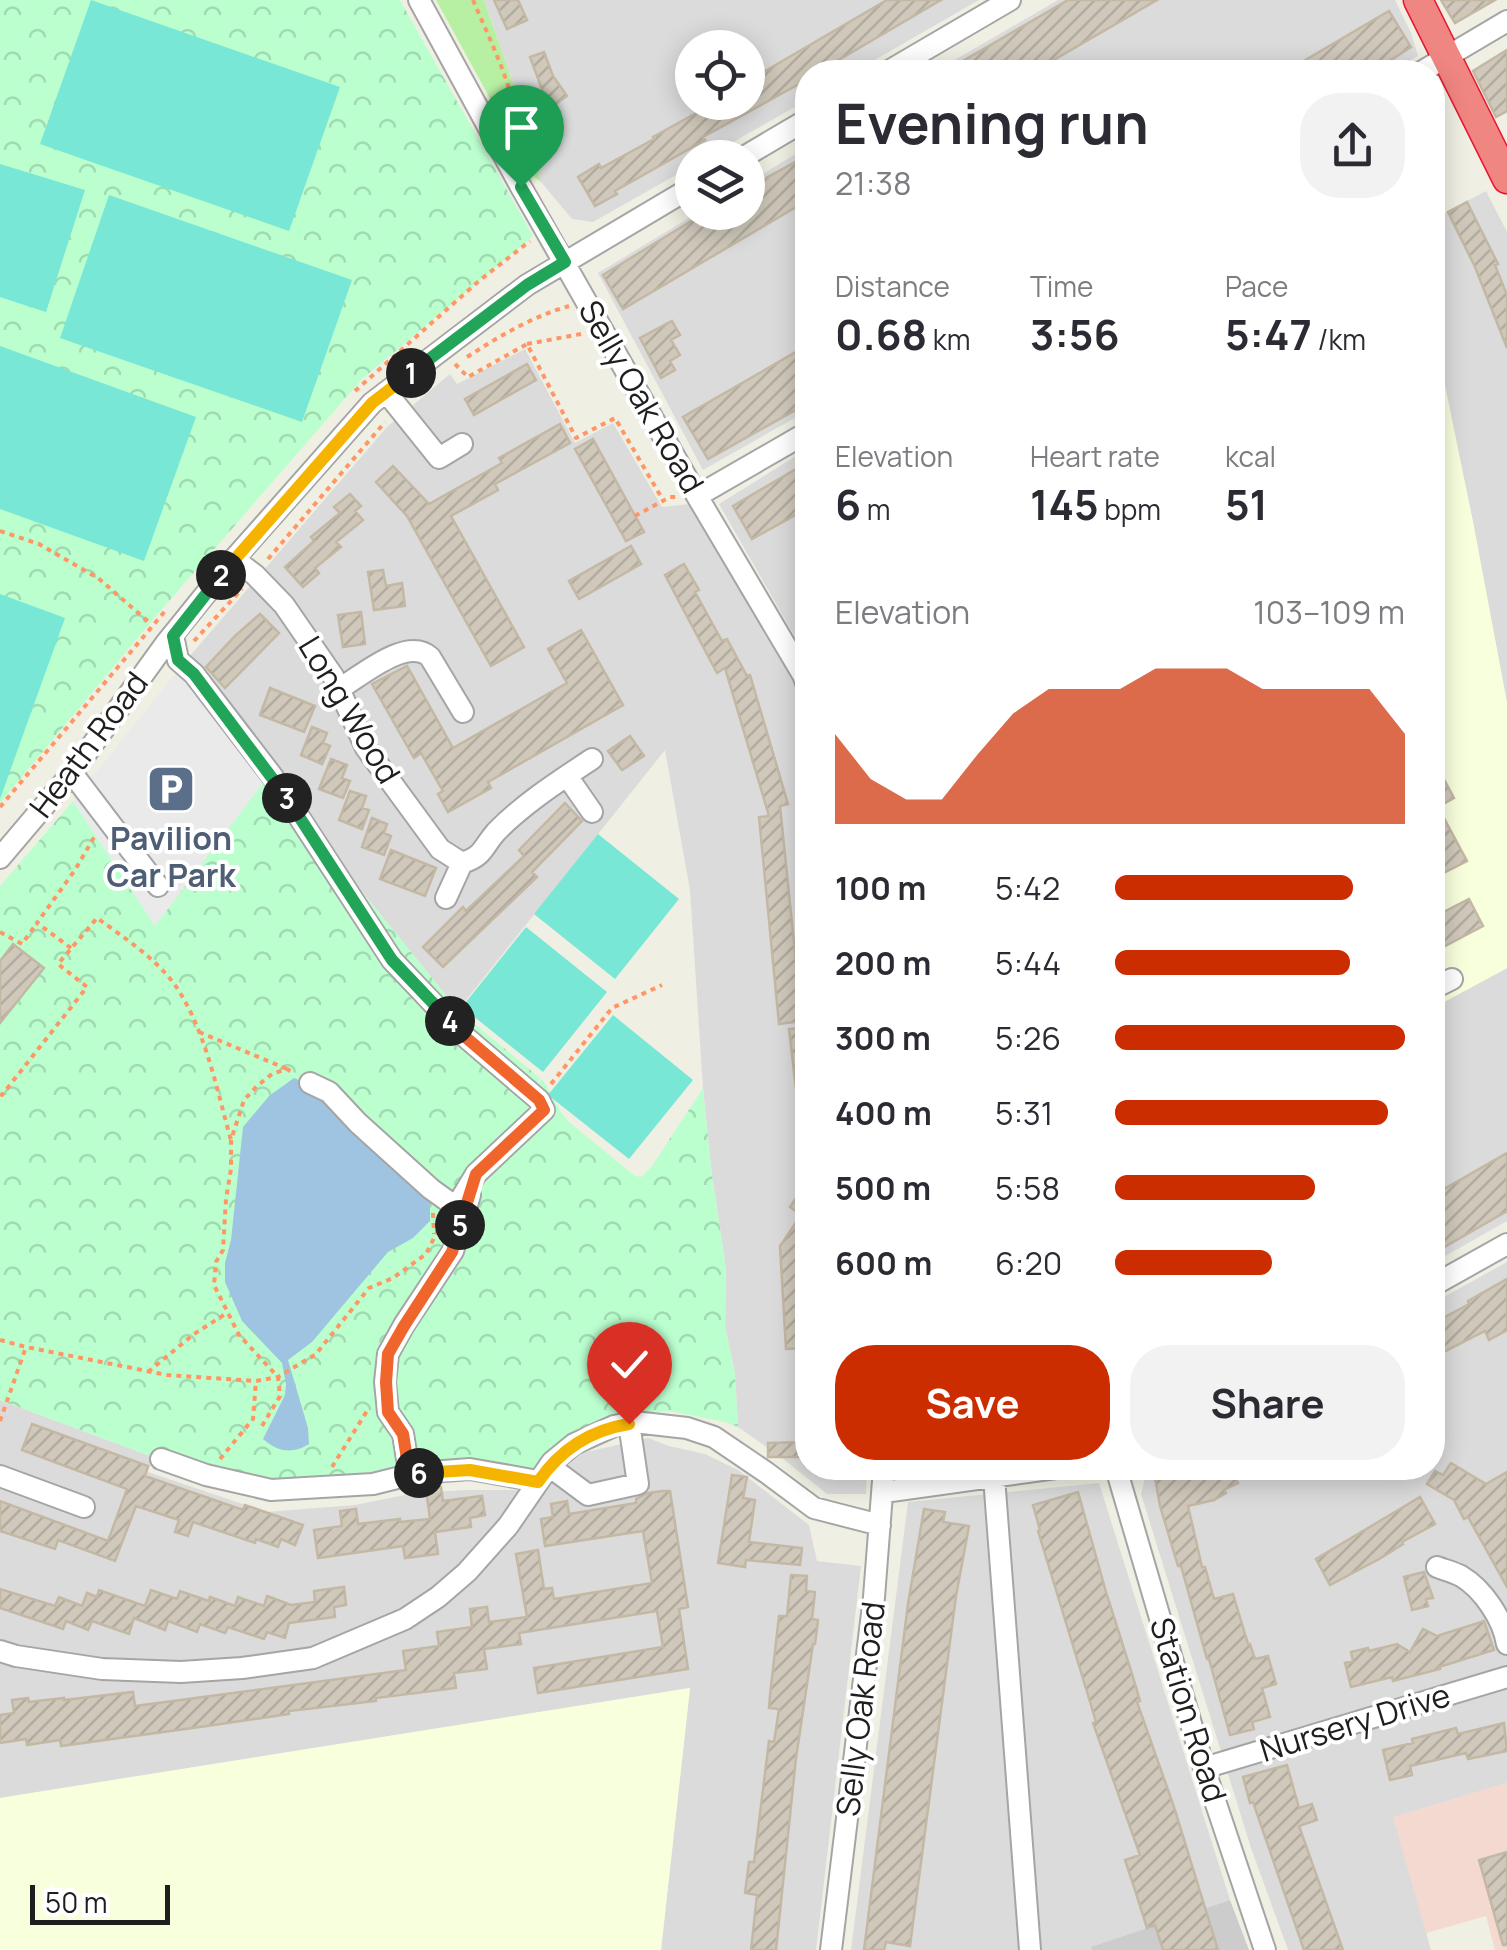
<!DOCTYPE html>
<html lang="en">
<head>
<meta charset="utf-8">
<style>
  :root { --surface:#fff; --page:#f2f2f3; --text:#2b2b33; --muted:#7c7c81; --accent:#cc2d00 }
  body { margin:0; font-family:Manrope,sans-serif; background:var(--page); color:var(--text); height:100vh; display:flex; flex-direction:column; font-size:38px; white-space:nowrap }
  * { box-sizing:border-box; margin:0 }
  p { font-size:32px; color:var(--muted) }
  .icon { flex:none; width:55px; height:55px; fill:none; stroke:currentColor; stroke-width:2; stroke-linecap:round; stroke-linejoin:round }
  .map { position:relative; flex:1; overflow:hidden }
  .details { position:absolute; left:795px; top:60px; width:650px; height:1420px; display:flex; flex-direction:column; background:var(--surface); border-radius:40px; box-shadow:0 5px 25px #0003 }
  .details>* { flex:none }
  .fabs { position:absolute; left:675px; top:30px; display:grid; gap:20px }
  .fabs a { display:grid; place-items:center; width:90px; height:90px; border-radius:50%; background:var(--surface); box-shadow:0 5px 25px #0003; font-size:50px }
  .scale { position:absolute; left:30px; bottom:25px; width:140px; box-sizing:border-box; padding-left:10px; border:5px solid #1e1e1e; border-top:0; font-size:28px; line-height:35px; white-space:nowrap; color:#1e1e1e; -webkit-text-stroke:8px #fff; paint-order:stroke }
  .pin { position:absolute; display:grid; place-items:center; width:85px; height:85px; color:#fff; margin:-102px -42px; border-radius:50% 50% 50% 0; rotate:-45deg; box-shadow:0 0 10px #0007 }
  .pin .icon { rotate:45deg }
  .km { position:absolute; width:50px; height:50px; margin:-25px; border-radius:50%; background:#222; color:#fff; font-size:28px; line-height:50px; text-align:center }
  .round { display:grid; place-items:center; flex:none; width:105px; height:105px; border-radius:40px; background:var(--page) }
  .summary { display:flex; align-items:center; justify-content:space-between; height:170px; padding:0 40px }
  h1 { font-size:55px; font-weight:700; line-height:75px }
  .stats { display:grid; grid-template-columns:repeat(3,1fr); gap:15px; height:170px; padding:10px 40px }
  .stats div { display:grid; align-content:center }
  .stats b { font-size:42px; font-weight:700 }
  .stats small { font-size:28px; font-weight:400 }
  .stats p { font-size:28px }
  .chart { height:280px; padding:20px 40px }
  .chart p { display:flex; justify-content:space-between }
  .chart svg { width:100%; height:180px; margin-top:10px; fill:var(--accent); opacity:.7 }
  .primary-button { display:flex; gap:20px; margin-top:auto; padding:20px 40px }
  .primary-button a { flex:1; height:115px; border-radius:40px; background:var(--accent); color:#fff; font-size:40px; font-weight:700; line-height:115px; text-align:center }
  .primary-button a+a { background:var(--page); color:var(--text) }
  ul { padding:0 40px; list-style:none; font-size:32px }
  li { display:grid; grid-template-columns:160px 120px 1fr; align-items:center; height:75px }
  li i { height:25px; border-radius:12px; background:var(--accent) }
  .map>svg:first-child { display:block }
</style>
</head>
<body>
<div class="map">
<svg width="1507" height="1950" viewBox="0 0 1507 1950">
  <defs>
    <pattern id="park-crowns" width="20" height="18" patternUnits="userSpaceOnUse" patternTransform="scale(2.5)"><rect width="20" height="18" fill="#bbffcf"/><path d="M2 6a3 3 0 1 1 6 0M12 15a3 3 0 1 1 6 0" fill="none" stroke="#a0dab1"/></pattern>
    <pattern id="building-hatch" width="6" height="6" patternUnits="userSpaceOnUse" patternTransform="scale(2.5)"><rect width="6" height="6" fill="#d0c9bb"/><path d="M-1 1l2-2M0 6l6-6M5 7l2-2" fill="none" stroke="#b2aca0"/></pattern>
  </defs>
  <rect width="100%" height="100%" fill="#f0efe3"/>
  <!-- residential -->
  <path fill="#dcdbdb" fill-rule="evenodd" d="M484 0H979L854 72H808L807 100 707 157 692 158V166L593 222 572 219 541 182 524 115ZM692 48H748V102H692Z
    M1058 0H1395L1411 33 1418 56 1390 72H934Z
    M807 147V411L703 470 598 273 697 213 748 212V183Z
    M1486 191 1507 232V703L1473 522 1433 325 1432 211 1437 217Z
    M525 349 575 443 613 423 662 507 690 504 798 677 807 685 808 1468H867L866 1494H827L782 1458 738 1427 735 1374 725 1326 726 1269 711 1168 703 1088 690 890 665 750 458 1010 268 776 183 664 387 427 450 374 457 384Z
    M807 449V658L719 504Z
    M1507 968V1221L1433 1263V1008Z
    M1507 1262V1783L1394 1817 1431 1950H1288L1251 1848 1141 1494 1146 1474 1151 1468H1432L1433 1303Z
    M0 1400 153 1457 148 1472 266 1512 355 1505 415 1493 465 1490H536L577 1454 648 1438 669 1446 705 1454 738 1470 809 1525 817 1561 861 1566 816 1950H661L690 1688 0 1798Z
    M1099 1483 1230 1900 1092 1947V1950H851L908 1502Z"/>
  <!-- commercial -->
  <path fill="#f3d9d0" d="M1507 1783V1950H1495L1486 1916 1426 1933 1393 1817Z"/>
  <!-- education -->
  <path fill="#f8ffdd" d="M1432 325 1473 522 1507 703V968L1433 1008Z
    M690 1688 661 1950H0V1798Z"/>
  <!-- religious -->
  <path fill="#ccc" d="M1230 1900 1249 1950H1092L1091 1947Z"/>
  <!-- grass -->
  <path fill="#b8f0a3" d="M436 0H484L524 115 541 182 532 175Z"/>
  <!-- park -->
  <path fill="url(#park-crowns)" d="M0 0H400L533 236 362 379 150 623 0 803Z
    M268 776 458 1010 540 1078 538 1083 542 1079C552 1093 557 1109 569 1122L635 1176 641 1177 652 1166 703 1088 711 1168 726 1269 725 1326 735 1374 738 1427 725 1422 669 1411 607 1420 527 1472H399L322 1480 276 1482 214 1466 153 1457 0 1400V886L73 801 155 925Z"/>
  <!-- pitch -->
  <path fill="#78e7d5" d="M91 0 340 87 289 231 40 144Z
    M0 164 85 190 46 312 0 297Z
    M109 195 352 280 302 422 60 338Z
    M0 346 196 417 144 561 0 509Z
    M0 594 65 618 0 799Z
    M598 834 679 899 615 979 534 914Z
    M526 927 607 992 543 1072 462 1007Z
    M613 1015 693 1080 629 1159 548 1095Z"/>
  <!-- parking -->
  <path fill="#eaeaea" d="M183 664 268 776 155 926 73 801Z"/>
  <!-- water -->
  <path fill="#9ec4e2" d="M294 1078 313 1086 430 1189V1221L413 1238 388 1252 312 1342 288 1360 308 1428 309 1444C291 1455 277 1451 263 1439L285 1395 286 1384 282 1363 242 1321 225 1282V1263L231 1240 243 1127 269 1096Z"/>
  <!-- building -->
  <path fill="url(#building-hatch)" stroke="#c3b8a4" stroke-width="2.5" d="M494 0H518L527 20 507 29Z
    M887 0H941L818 72H808V79L703 137 705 140 615 191 617 194 595 206 578 177 599 164 601 168 654 139 653 137 707 107 705 102H748V81Z
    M1068 0H1157L1033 72H944Z
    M1441 0H1495L1455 23Z
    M1389 11 1411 47 1385 64 1369 72H1285Z
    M1507 50V111L1496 117 1473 71Z
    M544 52 553 76 567 96 551 107 542 93 543 92 530 57Z
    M808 155V200L623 309 603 275 706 212H748V188Z
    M1467 202 1498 264 1495 265 1507 295V348L1475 267 1448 212Z
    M672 321 680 335 671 340 680 355 670 361 675 370 661 378 640 338Z
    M808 345V403L708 459 683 417Z
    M527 364 536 380 474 415 465 399Z
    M560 424 570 443 495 484 498 490 451 516 524 647 491 666 407 516 376 482 393 466 429 504 502 463 499 458Z
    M593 439 644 532 626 541 575 449Z
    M808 462V508L752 539 733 506Z
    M350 494 361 506 355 511 363 520 336 542 341 547 315 568 319 573 303 587 285 567 314 541 311 537 340 513 334 507Z
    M631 546 641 564 579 599 569 581Z
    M684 564 699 590 695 592 722 641 727 639 747 676 750 675 788 804 780 806 802 1021 779 1024 759 817 769 816 725 668 717 673 665 575Z
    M383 570 386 586 402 583 405 606 374 610 368 572Z
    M361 612 365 644 343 647 338 615Z
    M260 614 279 633 225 688 206 667 235 636Z
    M581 630 623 705 488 782 491 788 448 812 438 794 443 791 421 753 414 758 372 684 407 666 453 748 567 683 548 649Z
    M270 688 315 706 304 732 260 715Z
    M312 727 327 733 323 743 330 746 322 764 301 755Z
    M630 736 644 756 622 770 608 751Z
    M1432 757 1454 798 1438 807 1467 861 1432 879Z
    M331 759 347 765 342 778 350 781 343 798 319 789Z
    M350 791 366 796 362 808 369 810 362 829 339 820Z
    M565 803 582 821 532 872 537 877 443 967 423 947 463 907 466 911 524 856 519 850Z
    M372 818 387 824 384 833 391 836 384 855 362 847Z
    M391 850 436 868 425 896 380 879Z
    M1469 899 1483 926 1432 953V918Z
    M13 944 44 968 0 1023V961Z
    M808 1027V1106H798L789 1029Z
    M1507 1153V1211L1432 1254V1196Z
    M808 1181V1230L797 1246 804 1348 786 1349 780 1246 801 1215 790 1207Z
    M1507 1279V1330L1489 1340 1485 1331 1432 1358V1324L1469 1304 1468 1301Z
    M32 1424 148 1466 145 1476 243 1510 245 1505 303 1525 295 1545 281 1539 278 1547 256 1539 255 1543 193 1522 188 1536 175 1532 179 1520 136 1506 115 1561 58 1540 55 1549 0 1531V1501L108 1541 127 1489 22 1450Z
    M808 1442V1457H768V1443Z
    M1451 1463 1486 1484 1507 1472V1587L1468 1517 1464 1519 1454 1500 1427 1484 1435 1471 1443 1475Z
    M1171 1468H1230L1238 1483 1224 1490 1226 1493 1214 1500 1188 1506 1202 1567H1205L1214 1599 1233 1594 1248 1644H1250L1255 1659 1268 1656 1276 1684 1262 1688 1270 1717 1252 1722 1254 1729 1230 1735 1209 1659H1207L1181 1566H1178L1160 1506 1154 1472Z
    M732 1475 747 1477 743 1498 755 1500 749 1542 802 1548 800 1565 746 1560 745 1567 718 1563Z
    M441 1487 443 1501 482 1496 485 1515 470 1518 471 1527 435 1532 438 1554 405 1558 403 1546 318 1558 314 1530 342 1526 340 1511 356 1509 358 1524 400 1519V1522L430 1519 426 1489Z
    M662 1491H670L688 1607 679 1609 688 1669 538 1693 534 1668 663 1647 657 1611 519 1633 521 1644 484 1649 487 1669 454 1673 456 1688 376 1698V1701L289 1711V1714L207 1726 61 1746 60 1740 27 1745 26 1739 0 1743V1715L14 1713 12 1700 28 1698 29 1702 64 1698V1700L133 1692 135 1706 406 1670 403 1651 439 1646 437 1632 472 1627 470 1609 487 1607 489 1622 527 1617 516 1554 538 1550 544 1589 552 1588 554 1599 652 1583 643 1531 545 1546 541 1519 553 1517 551 1504 567 1501 569 1514 636 1503V1499L648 1493Z
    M1078 1492 1106 1592 1132 1674 1140 1701 1137 1702 1174 1807 1218 1950H1163L1155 1925 1147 1928 1134 1887 1125 1860 1140 1855 1093 1723 1096 1722 1088 1695 1038 1531 1040 1530 1033 1505Z
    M1420 1497 1435 1524 1402 1542 1403 1544 1381 1558 1330 1585 1316 1559Z
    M924 1509 945 1512 943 1522 969 1526 956 1596 910 1946 886 1942 884 1950H864L908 1604Z
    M1424 1572 1433 1598 1426 1599 1428 1606 1412 1610 1404 1577Z
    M791 1575 807 1576 806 1591 815 1592 812 1619 818 1620 815 1644H813L796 1758 776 1950H751L757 1895 745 1893 749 1862H754L769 1741 774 1742 779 1709 769 1708 770 1695 779 1616H787Z
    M344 1587 346 1605 334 1607 335 1617 289 1623 285 1638 267 1632 264 1639 228 1627 225 1633 200 1624 197 1632 168 1621 165 1630 134 1618 129 1634 92 1621 88 1630 66 1621 63 1629 0 1608V1589L55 1606 59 1597 82 1606 87 1593 97 1597 99 1590 145 1606 151 1590 177 1599 180 1591 209 1601 210 1597 235 1606 238 1597 264 1606 267 1596 291 1605 315 1602 314 1591Z
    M1484 1621 1494 1650 1439 1667 1440 1669 1393 1681 1392 1677 1351 1687 1345 1663 1353 1661 1351 1652 1368 1648 1369 1651 1397 1644 1410 1652 1423 1629 1437 1636Z
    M1504 1723 1507 1751 1468 1759 1466 1753 1410 1766 1412 1775 1390 1780 1383 1750 1413 1743 1412 1739 1456 1728 1458 1734Z
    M1287 1765 1299 1808 1312 1804 1317 1820 1299 1826 1343 1950H1304L1253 1802 1250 1803 1243 1777Z
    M1507 1852V1945H1503L1479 1860Z"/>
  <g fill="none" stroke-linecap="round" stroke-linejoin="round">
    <!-- minor casing -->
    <g stroke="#a5a5a5" stroke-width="24">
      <path id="minor" d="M419 0 521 187 697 496 803 675 808 688
        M887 72 1010 0
        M1421 72 1507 21
        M742 158 808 119
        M386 392 439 458 462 444
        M697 496 808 432
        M234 559 255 575 284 605 333 676 366 748 440 849 462 863C484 856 482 848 496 832 523 804 559 781 592 759
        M173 636 178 660 194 674 273 777 392 960 463 1035 539 1100 544 1110 476 1174 456 1207 431 1189 358 1123 329 1092 310 1083
        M339 689C361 676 407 636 430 657L463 712
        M72 773 158 886
        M567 776 592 812
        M0 858 72 773 166 643 234 559 372 403 527 285 692 187
        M446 898 462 863
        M1432 989 1452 979
        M1432 1286 1507 1244
        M161 1459 206 1475 271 1490 373 1484 417 1473 470 1469 538 1481
        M549 1466 588 1495 638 1484 629 1423
        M1116 1468 1204 1768 1265 1950
        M417 1473 407 1459 403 1434 388 1412 385 1382 388 1354 404 1325 453 1251 470 1195
        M0 1476 84 1507
        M994 1477 1030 1950
        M884 1492 1056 1468
        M1437 1567C1445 1570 1453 1572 1461 1576 1483 1589 1503 1619 1507 1644
        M0 1651 16 1656 102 1669 181 1672 242 1668 313 1658 405 1619 438 1597 467 1572 508 1526 552 1462 574 1444 614 1426 634 1422 687 1428 714 1437 767 1473 814 1508 880 1525
        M1204 1768 1507 1677
        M831 1950 874 1597 884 1468"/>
    </g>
    <!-- highway casing -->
    <g stroke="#ec122d" stroke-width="31">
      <path id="highway" d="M1418 0 1507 179"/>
    </g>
    <!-- path -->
    <path stroke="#ff9665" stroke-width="4" stroke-dasharray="5 5" stroke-linecap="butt" d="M473 0C492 45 517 93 519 142
      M527 344 581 334
      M467 357C500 336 531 317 569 306
      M455 364 468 377 527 344 576 438 615 418 663 500
      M355 391 480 280 530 241
      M635 516 670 497H677
      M0 531 39 544 98 578 151 624
      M268 559 385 422
      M194 641 242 589
      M0 807 166 610
      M0 932 22 944 37 923
      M71 948 37 923 75 870 96 834
      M199 1032 287 1069
      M551 1084 612 1008 662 985
      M0 1094 2 1095 87 987 58 964 97 918C126 939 160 961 179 991 207 1036 217 1091 231 1140
      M433 1213 434 1234
      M0 1340 26 1347 167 1375 256 1381 278 1377 316 1354 369 1288 393 1278 426 1254 438 1230
      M148 1372 194 1334 227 1313
      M0 1421 26 1347
      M262 1426 280 1396 278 1377 239 1335 214 1285 216 1262 223 1250 226 1199 231 1169V1140L244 1100 257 1086 272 1074 287 1069 293 1073
      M220 1459 253 1419 256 1381
      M332 1467 367 1411"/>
    <!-- minor -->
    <use href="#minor" stroke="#fff" stroke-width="20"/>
    <!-- highway -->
    <use href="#highway" stroke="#f08682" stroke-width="28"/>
  </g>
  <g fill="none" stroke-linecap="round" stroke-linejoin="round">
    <!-- split-1 casing -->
    <g stroke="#fff" stroke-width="20">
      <path id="split-1" d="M411 373 527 285 565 262 521 187"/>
    </g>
    <!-- split-2 casing -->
    <g stroke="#fff" stroke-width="20">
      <path id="split-2" d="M221 575 372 403 411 373"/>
    </g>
    <!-- split-3 casing -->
    <g stroke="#fff" stroke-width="20">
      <path id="split-3" d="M221 575 173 636 178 660 194 674 287 798"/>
    </g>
    <!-- split-4 casing -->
    <g stroke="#fff" stroke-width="20">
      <path id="split-4" d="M287 798 392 960 450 1021"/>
    </g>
    <!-- split-5 casing -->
    <g stroke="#fff" stroke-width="20">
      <path id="split-5" d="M450 1021 463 1035 539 1100 544 1110 476 1174 460 1225"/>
    </g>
    <!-- split-6 casing -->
    <g stroke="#fff" stroke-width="20">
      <path id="split-6" d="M419 1473 407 1459 403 1434 388 1412 386 1382 388 1354 404 1326 452 1252 460 1225"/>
    </g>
    <!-- split-7 casing -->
    <g stroke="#fff" stroke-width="20">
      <path id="split-7" d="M419 1473 470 1470 538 1482C560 1450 591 1430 629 1424"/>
    </g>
    <!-- split-1 -->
    <use href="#split-1" stroke="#22a559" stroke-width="12"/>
    <!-- split-2 -->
    <use href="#split-2" stroke="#f5b400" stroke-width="12"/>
    <!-- split-3 -->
    <use href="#split-3" stroke="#22a559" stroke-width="12"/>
    <!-- split-4 -->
    <use href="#split-4" stroke="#22a559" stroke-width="12"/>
    <!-- split-5 -->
    <use href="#split-5" stroke="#f0652b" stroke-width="12"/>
    <!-- split-6 -->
    <use href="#split-6" stroke="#f0652b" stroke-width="12"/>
    <!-- split-7 -->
    <use href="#split-7" stroke="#f5b400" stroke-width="12"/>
  </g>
  <!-- icons -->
  <defs>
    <g id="parking-square" transform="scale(2.5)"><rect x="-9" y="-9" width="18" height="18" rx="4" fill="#5c6f8a" stroke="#fff"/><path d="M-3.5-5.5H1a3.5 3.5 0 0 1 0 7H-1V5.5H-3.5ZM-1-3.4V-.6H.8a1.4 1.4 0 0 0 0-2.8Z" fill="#fff"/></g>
  </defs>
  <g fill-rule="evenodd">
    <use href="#parking-square" x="171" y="789"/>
  </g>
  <g text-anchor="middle" stroke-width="8" stroke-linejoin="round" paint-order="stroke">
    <!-- street labels -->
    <g font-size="32" fill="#1e1e1e" stroke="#fff">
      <text transform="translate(641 397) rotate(60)" y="11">Selly Oak Road</text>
      <text transform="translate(349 710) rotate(59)" y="11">Long Wood</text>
      <text transform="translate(89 745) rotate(-53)" y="11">Heath Road</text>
      <text transform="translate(861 1709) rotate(-83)" y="11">Selly Oak Road</text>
      <text transform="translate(1188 1710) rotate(73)" y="11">Station Road</text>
      <text transform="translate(1355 1723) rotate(-17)" y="11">Nursery Drive</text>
    </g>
    <!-- service labels -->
    <g font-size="32" font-weight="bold" fill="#4e5e75" stroke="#fff">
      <text x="171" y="850">Pavilion<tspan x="171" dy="37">Car Park</tspan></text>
    </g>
  </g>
</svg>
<div class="fabs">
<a><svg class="icon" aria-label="locate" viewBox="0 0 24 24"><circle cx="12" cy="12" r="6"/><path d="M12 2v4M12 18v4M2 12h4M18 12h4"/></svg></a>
<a><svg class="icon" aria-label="layers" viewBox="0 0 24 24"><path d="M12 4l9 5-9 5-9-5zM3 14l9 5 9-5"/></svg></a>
</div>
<div class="scale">50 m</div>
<div class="pin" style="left:521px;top:187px;background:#1e9e55"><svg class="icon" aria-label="arrive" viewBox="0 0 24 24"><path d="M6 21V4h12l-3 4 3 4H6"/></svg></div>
<div class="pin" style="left:629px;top:1424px;background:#d93025"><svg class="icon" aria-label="check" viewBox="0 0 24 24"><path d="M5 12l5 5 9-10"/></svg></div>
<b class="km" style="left:411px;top:373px">1</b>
<b class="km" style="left:221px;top:575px">2</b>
<b class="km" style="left:287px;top:798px">3</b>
<b class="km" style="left:450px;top:1021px">4</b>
<b class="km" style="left:460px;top:1225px">5</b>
<b class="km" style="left:419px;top:1473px">6</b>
<section class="details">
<div class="summary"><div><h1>Evening run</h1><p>21:38</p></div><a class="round"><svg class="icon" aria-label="share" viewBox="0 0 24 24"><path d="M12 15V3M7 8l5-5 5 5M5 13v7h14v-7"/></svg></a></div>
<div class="stats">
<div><p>Distance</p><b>0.68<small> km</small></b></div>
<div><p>Time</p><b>3:56</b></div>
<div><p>Pace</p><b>5:47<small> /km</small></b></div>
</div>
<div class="stats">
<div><p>Elevation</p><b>6<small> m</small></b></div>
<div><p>Heart rate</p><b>145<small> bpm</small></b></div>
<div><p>kcal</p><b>51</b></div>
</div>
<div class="chart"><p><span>Elevation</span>103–109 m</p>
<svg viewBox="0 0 160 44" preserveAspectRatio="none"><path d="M0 44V22L10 33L20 38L30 38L40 27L50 17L60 11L70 11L80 11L90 6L100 6L110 6L120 11L130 11L140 11L150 11L160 22V44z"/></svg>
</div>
<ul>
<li><b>100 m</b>5:42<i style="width:82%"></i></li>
<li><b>200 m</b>5:44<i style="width:81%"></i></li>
<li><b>300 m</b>5:26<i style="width:100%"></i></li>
<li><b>400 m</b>5:31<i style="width:94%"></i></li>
<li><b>500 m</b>5:58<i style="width:69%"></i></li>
<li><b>600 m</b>6:20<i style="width:54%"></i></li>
</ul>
<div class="primary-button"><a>Save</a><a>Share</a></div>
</section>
</div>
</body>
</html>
